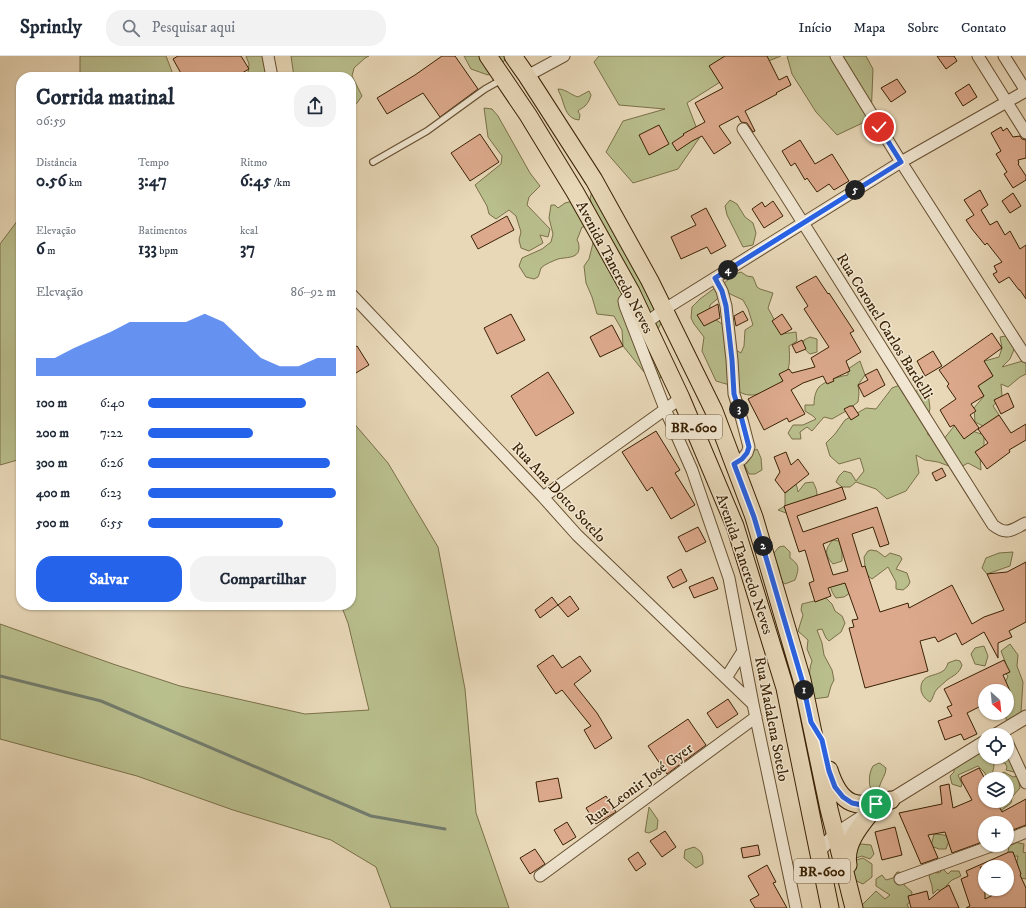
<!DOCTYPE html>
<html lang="pt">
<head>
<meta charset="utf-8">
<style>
  :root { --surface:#fff; --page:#f2f2f3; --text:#1f2937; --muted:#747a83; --line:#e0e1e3; --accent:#2563eb }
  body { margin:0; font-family:"IM FELL DW Pica",serif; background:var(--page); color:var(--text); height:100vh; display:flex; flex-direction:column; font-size:15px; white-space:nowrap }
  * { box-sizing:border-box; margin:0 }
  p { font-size:13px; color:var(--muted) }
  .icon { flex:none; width:22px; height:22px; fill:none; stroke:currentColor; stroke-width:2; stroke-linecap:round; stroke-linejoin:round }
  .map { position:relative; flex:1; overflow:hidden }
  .sheet { position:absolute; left:16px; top:16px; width:340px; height:538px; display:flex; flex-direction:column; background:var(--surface); border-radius:16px; box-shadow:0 1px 3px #0004 }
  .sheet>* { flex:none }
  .needle { width:26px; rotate:153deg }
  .fabs { position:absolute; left:978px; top:628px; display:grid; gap:8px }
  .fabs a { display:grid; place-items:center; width:36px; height:36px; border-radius:50%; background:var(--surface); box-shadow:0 1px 3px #0004; font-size:20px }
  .pin { position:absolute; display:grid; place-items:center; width:34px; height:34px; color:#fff; margin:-17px; border:2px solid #fff; border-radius:50%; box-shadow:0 1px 4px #0007 }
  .km { position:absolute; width:20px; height:20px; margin:-10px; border-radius:50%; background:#222; color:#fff; font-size:11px; line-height:20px; text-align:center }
  .round { display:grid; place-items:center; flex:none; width:42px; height:42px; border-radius:16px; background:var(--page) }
  .head { display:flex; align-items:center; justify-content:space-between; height:68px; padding:0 20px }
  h1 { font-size:22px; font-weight:700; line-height:30px }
  .stats { display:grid; grid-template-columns:repeat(3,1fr); gap:6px; height:68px; padding:4px 20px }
  .stats div { display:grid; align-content:center }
  .stats b { font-size:17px; font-weight:700 }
  .stats small { font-size:11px; font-weight:400 }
  .stats p { font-size:11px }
  .chart { height:112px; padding:8px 20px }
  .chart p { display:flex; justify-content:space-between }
  .chart svg { width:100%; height:72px; margin-top:4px; fill:var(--accent); opacity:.7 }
  .primary-button { display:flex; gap:8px; margin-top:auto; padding:8px 20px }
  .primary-button a { flex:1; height:46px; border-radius:16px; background:var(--accent); color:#fff; font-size:16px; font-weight:700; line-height:46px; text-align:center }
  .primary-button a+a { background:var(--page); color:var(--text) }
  ul { padding:0 20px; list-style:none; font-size:13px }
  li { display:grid; grid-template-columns:64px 48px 1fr; align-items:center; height:30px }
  li i { height:10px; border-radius:5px; background:var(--accent) }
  header { display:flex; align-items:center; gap:24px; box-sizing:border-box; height:56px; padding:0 20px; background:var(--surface); border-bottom:1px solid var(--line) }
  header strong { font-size:19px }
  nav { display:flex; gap:22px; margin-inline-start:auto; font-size:14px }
  .search { width:280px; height:36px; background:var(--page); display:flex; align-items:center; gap:10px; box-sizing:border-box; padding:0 14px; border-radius:16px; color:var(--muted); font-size:15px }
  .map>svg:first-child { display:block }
</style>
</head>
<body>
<header>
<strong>Sprintly</strong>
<div class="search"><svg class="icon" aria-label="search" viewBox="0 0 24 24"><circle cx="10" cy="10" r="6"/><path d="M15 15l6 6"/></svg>Pesquisar aqui</div>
<nav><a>Início</a><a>Mapa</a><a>Sobre</a><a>Contato</a></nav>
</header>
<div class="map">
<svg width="1026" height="852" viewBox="0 0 1026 852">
  <rect width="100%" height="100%" fill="#e8d8b8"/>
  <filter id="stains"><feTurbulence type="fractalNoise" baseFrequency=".005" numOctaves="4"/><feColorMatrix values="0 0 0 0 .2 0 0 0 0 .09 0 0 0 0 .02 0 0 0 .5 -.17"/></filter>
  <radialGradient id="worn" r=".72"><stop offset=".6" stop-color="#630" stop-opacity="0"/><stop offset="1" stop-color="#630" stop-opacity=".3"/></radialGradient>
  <!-- green -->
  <path fill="#b9be8d" stroke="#7a7048" d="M80 0H166L174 21H80Z
    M246 0H263L268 21H241L248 17 249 8Z
    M291 0H369L365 2 354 12 352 20 362 40 357 47 351 51V21H294Z
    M464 0H509L501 8 496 16 488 19 471 13Z
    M599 0H781L728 21 687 47 700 81 678 113 633 127 606 96 623 65 665 53 619 49 594 6Z
    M787 0H866L873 13 871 63 837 79 816 56 792 18Z
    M558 33C566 33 571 39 578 41L589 35 591 39C590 43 588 47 585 50 583 52 581 52 578 55L580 59 579 64C567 63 565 52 562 43 561 39 559 37 558 33Z
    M484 52 492 53 498 60 530 117 540 130 529 141 527 149 550 173 548 181 540 179 543 187 529 195 521 192 519 184 521 176 516 160 509 154 496 163 489 158 487 150 475 129 501 108 502 100 488 81Z
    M592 135 663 263 658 273 645 264 640 279 652 290 659 305 661 322 644 316 623 290 622 274 614 260 597 258 592 241 586 227 584 210 589 203 595 179 590 171H582L577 184C579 187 579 189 579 193 578 203 565 201 558 203 553 205 545 208 541 212 540 215 539 219 538 221L534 223 526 221 519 210 522 202 542 193 551 186 553 178 549 162 551 149H555L558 152 565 147 573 145 614 188 596 160 590 143Z
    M730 144 737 148 745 161 753 167 756 177 753 189 743 191 727 159 725 150Z
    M21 160V403L0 409V188Z
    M741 216 747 220 753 221 757 231 760 233 773 237 768 252 782 278 796 276 797 285 789 290C791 314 788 328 763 336 756 339 751 340 744 338 740 337 737 333 734 331 728 328 722 327 716 325L702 295 704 281 694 268 691 262 692 251 700 243 716 231 722 239 710 249 709 259 722 268 734 274 729 285 734 293 741 297 744 290 745 274 753 269 748 253 743 244 728 237 724 227 735 218Z
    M1012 279 1015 291 1010 303 1002 311 1026 304V318L1020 321 1008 331 1001 328 1002 340 993 350 999 359 983 370 975 366 974 352 984 340 978 330 993 320 989 313H983L981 306 999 301 1002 292 1000 281Z
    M810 281 817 283V296L810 298C805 294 802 291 804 284Z
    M860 305 865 319 858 329 859 337 858 346 846 355 832 363 824 361 812 375 807 371 800 376 801 383H792L788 377 793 369H803L816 363 813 360 805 355V349H814C814 343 815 336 819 331 825 325 840 320 848 319V313Z
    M905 327 914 346 918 331 927 330 930 352 927 367 928 379 943 384 955 369 984 379V391L976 395 980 400 981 414 968 407 957 413 938 406 925 404 916 399 919 417 906 435 887 443 876 433 856 426 850 431H842L836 426 839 420 844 415 851 417 856 425 864 415 860 402 839 408 830 400 826 387 835 378 845 364 866 352 876 353 892 332Z
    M351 364 388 407 438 491 465 633 476 757 509 852H391L376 811 331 784 233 754 137 720 0 683V568L113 608 180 630 305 658 369 654 348 567 341 549H351Z
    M757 393 761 402 762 414 755 418H749L744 408 746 400Z
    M813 426C818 436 818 438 814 448L786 457 778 454 785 450V437L796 428 797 431 798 436 805 427Z
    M833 484 839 485 842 496V505L833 508C825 499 824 494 833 484Z
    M784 490 790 496V502C800 509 799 513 795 524L785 528 779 523C780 512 779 510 772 503L774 497 779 491Z
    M871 494 877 495 885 501 890 497 900 500 902 503 896 513 907 517 910 526 908 530 903 534 896 533V526L888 511 872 523 867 519 865 510 864 501 868 495Z
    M1013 496 1010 510 987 518 982 512 986 502 999 497Z
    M837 524 850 529V537L844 541 836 542C832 537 830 532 830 525Z
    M826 542 832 548 835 555 842 560 845 567 841 576 829 585 826 582 822 573 817 574 822 587 824 599 832 614 834 624 831 630 828 641 813 643C811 630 807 618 812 605L807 593 808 584 798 575 803 559 801 554 802 548Z
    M1010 588 1018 599 1017 610 1023 626 1021 656 1007 667 1005 657H1007V653L1011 644 1007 643V635L1004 629 1008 620 1000 612 1006 608 1001 595Z
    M984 590 988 600 985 610 975 608 971 598 975 592Z
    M956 604 960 605 962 609C959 618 954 619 947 624 944 627 940 630 937 633 933 637 934 642 930 646 925 643 922 639 921 634 920 618 934 621 943 615 946 613 947 610 948 607Z
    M1007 691 1018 713 1014 716 1006 714 1007 711 1005 707 994 706C994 714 993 717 988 722L984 716 978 710 958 719 962 728 961 731 952 728 950 720 954 716V712L985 692V701H1007Z
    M879 707 881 708 886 712C886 719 882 722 880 729 878 732 879 736 877 739H874C868 732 868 718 873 710Z
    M1004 716 1013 721 1018 720 1020 732 1012 741 1011 747 1002 754V758L998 750V745H1007V723H995V722Z
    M649 751 658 764 657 773 649 777 645 776Z
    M934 778 944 779 950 782 946 793H939L931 790Z
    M1010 785 1024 788 1023 796 1026 797V823L1021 822 1016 811 1018 800 1007 801Z
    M861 788 871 789 874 798 870 803 862 800 853 803 851 796Z
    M694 791C702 795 703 799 703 808L696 812 684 802 685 794Z
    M863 802 872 808V821L863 828 852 823 853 805Z
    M943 813 948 818 951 815H959L961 820 952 824 946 830 953 838 952 844 944 843 938 833 933 838 932 830 929 820 932 816 939 817Z
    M897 816 906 817 904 829 912 836 911 844 907 849 909 852H862L861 850 876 835 885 843 890 839 876 830V823L882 819 886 824 893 822Z"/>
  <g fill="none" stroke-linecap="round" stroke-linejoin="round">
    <!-- stream -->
    <path stroke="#727c6d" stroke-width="3" d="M0 620 101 645 371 760 445 773"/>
  </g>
  <!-- building -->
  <path fill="#dca98c" stroke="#3a2103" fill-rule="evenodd" d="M178 0H241L249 13 235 21H183L173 3Z
    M442 0H455L478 33 440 61 423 37 387 58 377 42 415 19Z
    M725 0H767L779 24 787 20 791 29 776 37 777 38 745 55 755 75 753 76 747 67 741 66 738 60 719 70 731 87 714 98 702 80 692 85 677 95 672 87 684 79 683 78 705 66 695 47 723 32 709 10Z
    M937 0H954L957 5 946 13Z
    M897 23 906 36 891 46 881 32Z
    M969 28 977 41 963 50 955 37Z
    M659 69 669 88 649 99 639 79Z
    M1001 71 1003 75 1007 72 1013 81 1020 80 1022 83 1026 84V102L1018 104 1019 107 1018 108 1026 120V124L1013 132 1004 118 1007 116 996 98 1001 95 991 77Z
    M480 78 499 106 470 125 451 97Z
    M800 84 815 108 832 98 849 125 834 134 829 128 817 136 807 122 805 124 795 107 791 110 782 95Z
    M980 134 988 149 981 154 990 169 997 165 1005 179 1010 175 1020 193 1026 189V243L1020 234H1019L1009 221 999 227 993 218 997 216 994 210 1002 206 987 187 985 189 972 173 966 164 974 159 964 144Z
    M1013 137 1021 150 1010 157 1002 145Z
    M773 145 783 160 764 172 752 153 762 146 765 151Z
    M706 152 726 190 711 198 707 191 681 203 671 181 696 169 691 160Z
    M507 160 514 174 478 193 471 180Z
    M816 220 828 238 829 237 854 275 850 277 861 296 846 305 850 315 833 323 834 325 827 328 823 320 803 327 791 334 805 358 789 366 787 362 764 374 748 343 783 325 779 318 789 313 792 317 815 311 811 302 829 291 804 253 808 250 796 231Z
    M718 248 720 262 704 270 697 259Z
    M743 255 748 264 736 270 734 260Z
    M511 258 525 284 497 298 484 272Z
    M782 258 792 273 781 279 772 265Z
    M612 269 623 290 600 301 590 281Z
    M992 277 1002 292 984 305 993 320 978 330 984 340 971 348 976 355 970 359 979 372 964 383 954 369 950 371 940 354 956 343 947 330 949 328 939 314Z
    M802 284 806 293 796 297 792 289Z
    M357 290 369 309 351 320V293Z
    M933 295 942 310 925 320 917 305Z
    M877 313 885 329 864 341 858 329 868 324 865 319Z
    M548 316 574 357 536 380 511 340Z
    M1008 337 1014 351 1001 358 994 344Z
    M850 350H853L859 359 851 364 844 353Z
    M999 359 1011 377 1026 368V384L1009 394 1010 396 987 413 975 396 988 387 978 373Z
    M656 375 680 414 675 417 695 449 671 463 652 431 647 435 622 396Z
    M786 396 791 409 798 403 809 418 785 437 775 424 780 416 774 401Z
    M942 412 946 420 936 425 932 417Z
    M842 431 846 443 797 460 803 476 877 451 889 488 880 491 873 471 852 478 862 511 865 510 880 556 908 547 909 552 952 529 972 568 984 561 1004 554 987 518 1007 516 1026 506V566L1009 575 1012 581 998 587V602L984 576 962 589 956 577 938 586 935 581 920 585 928 615 865 632 849 572 854 571 852 564 858 563 845 527 828 532 831 540 815 546 809 527 814 525 805 494 799 496 784 450ZM838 482 848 515 833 519 823 488Z
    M698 471 706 486 686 496 678 481Z
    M681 513 687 525 673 532 667 521Z
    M713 521 718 533 694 542 689 531Z
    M570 540 579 553 568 561 558 549Z
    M552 541 558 549 540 562 535 554Z
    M553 599 562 612 580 600 591 615 574 628 597 657 612 682 595 693 584 674 591 670 562 634 556 638 537 610Z
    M1004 604 1010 616 1003 619 1010 635H985V648L967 657 977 678 964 684 961 678 945 684 938 665 952 660 947 651 952 649 944 633Z
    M728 643 738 658 717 672 707 657Z
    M688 663 706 689 667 718 648 690Z
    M979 712 985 723V745H996L1002 756 1026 743V769L1007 776V767H985V785L952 797 945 776 928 779 938 802 921 808 899 757 942 748 940 730 949 728 953 752 972 744 961 724V721Z
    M558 722 562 742 539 746 536 726Z
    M606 740 616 756 596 768 586 752Z
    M567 766 576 781 563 789 554 774Z
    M895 771 902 799 882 804 875 776Z
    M665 775 676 791 662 801 650 785Z
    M758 789 760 799 743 802 741 792Z
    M535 793 545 808 530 818 520 802Z
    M638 796 646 808 636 815 628 803Z
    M1009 796H1013L1021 818 1020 819 1026 832V852H966L970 850 961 823 968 820 966 815ZM980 811H1007V833H1005L985 843V822Z
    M767 809 776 826 773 827 787 852H755L750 844 759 839 748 820Z
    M949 829 959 852H911L908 840 927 835 929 844 941 834Z"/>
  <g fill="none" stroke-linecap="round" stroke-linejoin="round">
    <!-- service casing -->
    <g stroke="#664f30" stroke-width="8">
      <path id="service" d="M373 106 427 75 485 33 501 24"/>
    </g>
    <!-- minor casing -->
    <g stroke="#664f30" stroke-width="13">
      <path id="minor" d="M268 0 272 21
        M836 0 901 106 1026 301
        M978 0 1026 77
        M1004 0 1026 35
        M527 20 564 0
        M743 73C828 204 909 337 993 469 1007 480 1011 474 1026 467
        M715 222 722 235 726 250 732 304 734 338 742 364 749 391 747 397 742 403 734 408
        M631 236 624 245 625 250 665 353 692 414 729 522 753 648 796 852
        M351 238 543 441 577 479 753 648
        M646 267 665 253 901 106 1026 35
        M543 441 681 342
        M726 622 743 595
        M1007 686 1026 727
        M1007 784 1026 776
        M540 820 756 661
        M900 823 994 789"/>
    </g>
    <!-- tertiary casing -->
    <g stroke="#664f30" stroke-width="15">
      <path id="tertiary" d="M996 679 1026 661
        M883 749 985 686
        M819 795C832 779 849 770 866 759"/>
    </g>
    <!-- primary casing -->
    <g stroke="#3a2103" stroke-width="19">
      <path id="primary" d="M488 0 528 59 575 136 631 236 681 342 735 470 785 632 830 852
        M513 0 527 20 594 124 650 225 714 355 754 461 802 624 829 753 854 852
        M829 714C841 751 856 753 891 744
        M848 809C844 788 860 770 872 755"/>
    </g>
    <!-- service -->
    <use href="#service" stroke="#f0e6d1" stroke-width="5.5"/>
    <!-- minor -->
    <use href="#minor" stroke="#f0e6d1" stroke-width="11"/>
    <!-- tertiary -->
    <use href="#tertiary" stroke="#f0e6d1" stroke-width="13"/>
    <!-- primary -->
    <use href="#primary" stroke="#e8d8b8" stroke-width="17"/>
  </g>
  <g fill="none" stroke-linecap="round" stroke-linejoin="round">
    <!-- route casing -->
    <g stroke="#fff" stroke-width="8">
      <path id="route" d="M876 748 862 749 852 747 843 741 835 731 829 715 822 684 811 666 802 624 754 461 734 408 742 403 747 397 749 391 742 364 734 338 732 304 726 250 722 235 715 222 901 106 879 71"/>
    </g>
    <!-- route -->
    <use href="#route" stroke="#2563eb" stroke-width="5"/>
  </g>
  <g text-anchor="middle" stroke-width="3" stroke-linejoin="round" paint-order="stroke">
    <!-- shield labels -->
    <g fill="#f0e6d1" stroke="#715c41" stroke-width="1">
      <rect x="666" y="359" width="56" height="24" rx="3"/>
      <rect x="794" y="803" width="56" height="24" rx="3"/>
    </g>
    <g font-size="14" font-weight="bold" fill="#3a2103">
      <text x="694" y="376">BR-600</text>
      <text x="822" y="820">BR-600</text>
    </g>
    <!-- street labels -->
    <g font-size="15" fill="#3a2103" stroke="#f0e6d1">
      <text transform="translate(615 211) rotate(62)" y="5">Avenida Tancredo Neves</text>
      <text transform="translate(885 270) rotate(58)" y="5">Rua Coronel Carlos Bardelli</text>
      <text transform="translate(559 436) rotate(47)" y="5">Rua Ana Dotto Sotelo</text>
      <text transform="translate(745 508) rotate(71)" y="5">Avenida Tancredo Neves</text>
      <text transform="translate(772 663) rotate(79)" y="5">Rua Madalena Sotelo</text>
      <text transform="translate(639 728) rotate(-36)" y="5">Rua Leonir José Gyer</text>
    </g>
  </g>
  <rect width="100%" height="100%" filter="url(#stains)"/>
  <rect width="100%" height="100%" fill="url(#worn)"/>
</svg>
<div class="fabs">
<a><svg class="needle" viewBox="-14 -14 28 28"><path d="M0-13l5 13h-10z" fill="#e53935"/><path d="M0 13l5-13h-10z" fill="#747a83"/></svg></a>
<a><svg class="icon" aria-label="locate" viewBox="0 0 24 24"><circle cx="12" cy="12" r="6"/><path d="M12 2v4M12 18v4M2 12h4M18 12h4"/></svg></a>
<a><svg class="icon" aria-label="layers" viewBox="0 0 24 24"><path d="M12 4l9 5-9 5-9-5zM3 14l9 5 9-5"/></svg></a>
<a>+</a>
<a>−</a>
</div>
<div class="pin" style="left:876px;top:748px;background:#1e9e55"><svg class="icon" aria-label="arrive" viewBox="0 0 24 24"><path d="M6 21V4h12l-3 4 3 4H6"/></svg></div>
<div class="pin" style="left:879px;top:71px;background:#d93025"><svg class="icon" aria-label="check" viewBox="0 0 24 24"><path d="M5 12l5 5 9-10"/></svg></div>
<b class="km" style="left:804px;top:634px">1</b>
<b class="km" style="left:763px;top:490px">2</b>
<b class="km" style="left:739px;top:353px">3</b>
<b class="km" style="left:728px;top:214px">4</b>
<b class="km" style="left:855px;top:134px">5</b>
<section class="sheet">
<div class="head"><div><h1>Corrida matinal</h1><p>06:59</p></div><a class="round"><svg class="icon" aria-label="share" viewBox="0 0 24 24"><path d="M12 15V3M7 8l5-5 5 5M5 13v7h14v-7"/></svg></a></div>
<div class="stats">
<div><p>Distância</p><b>0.56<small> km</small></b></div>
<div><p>Tempo</p><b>3:47</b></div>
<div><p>Ritmo</p><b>6:45<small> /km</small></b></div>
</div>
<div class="stats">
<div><p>Elevação</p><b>6<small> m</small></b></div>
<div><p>Batimentos</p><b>133<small> bpm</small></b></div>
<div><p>kcal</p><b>37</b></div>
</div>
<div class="chart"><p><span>Elevação</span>86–92 m</p>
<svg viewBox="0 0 160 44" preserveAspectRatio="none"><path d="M0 44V33L10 33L20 27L30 22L40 17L50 11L60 11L70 11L80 11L90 6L100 11L110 22L120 33L130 38L140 38L150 33L160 33V44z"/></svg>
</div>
<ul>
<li><b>100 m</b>6:40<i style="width:84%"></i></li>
<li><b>200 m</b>7:22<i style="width:56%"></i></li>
<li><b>300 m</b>6:26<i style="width:97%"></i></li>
<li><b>400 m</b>6:23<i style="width:100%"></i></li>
<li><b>500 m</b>6:55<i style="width:72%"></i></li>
</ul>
<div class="primary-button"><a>Salvar</a><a>Compartilhar</a></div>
</section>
</div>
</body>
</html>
